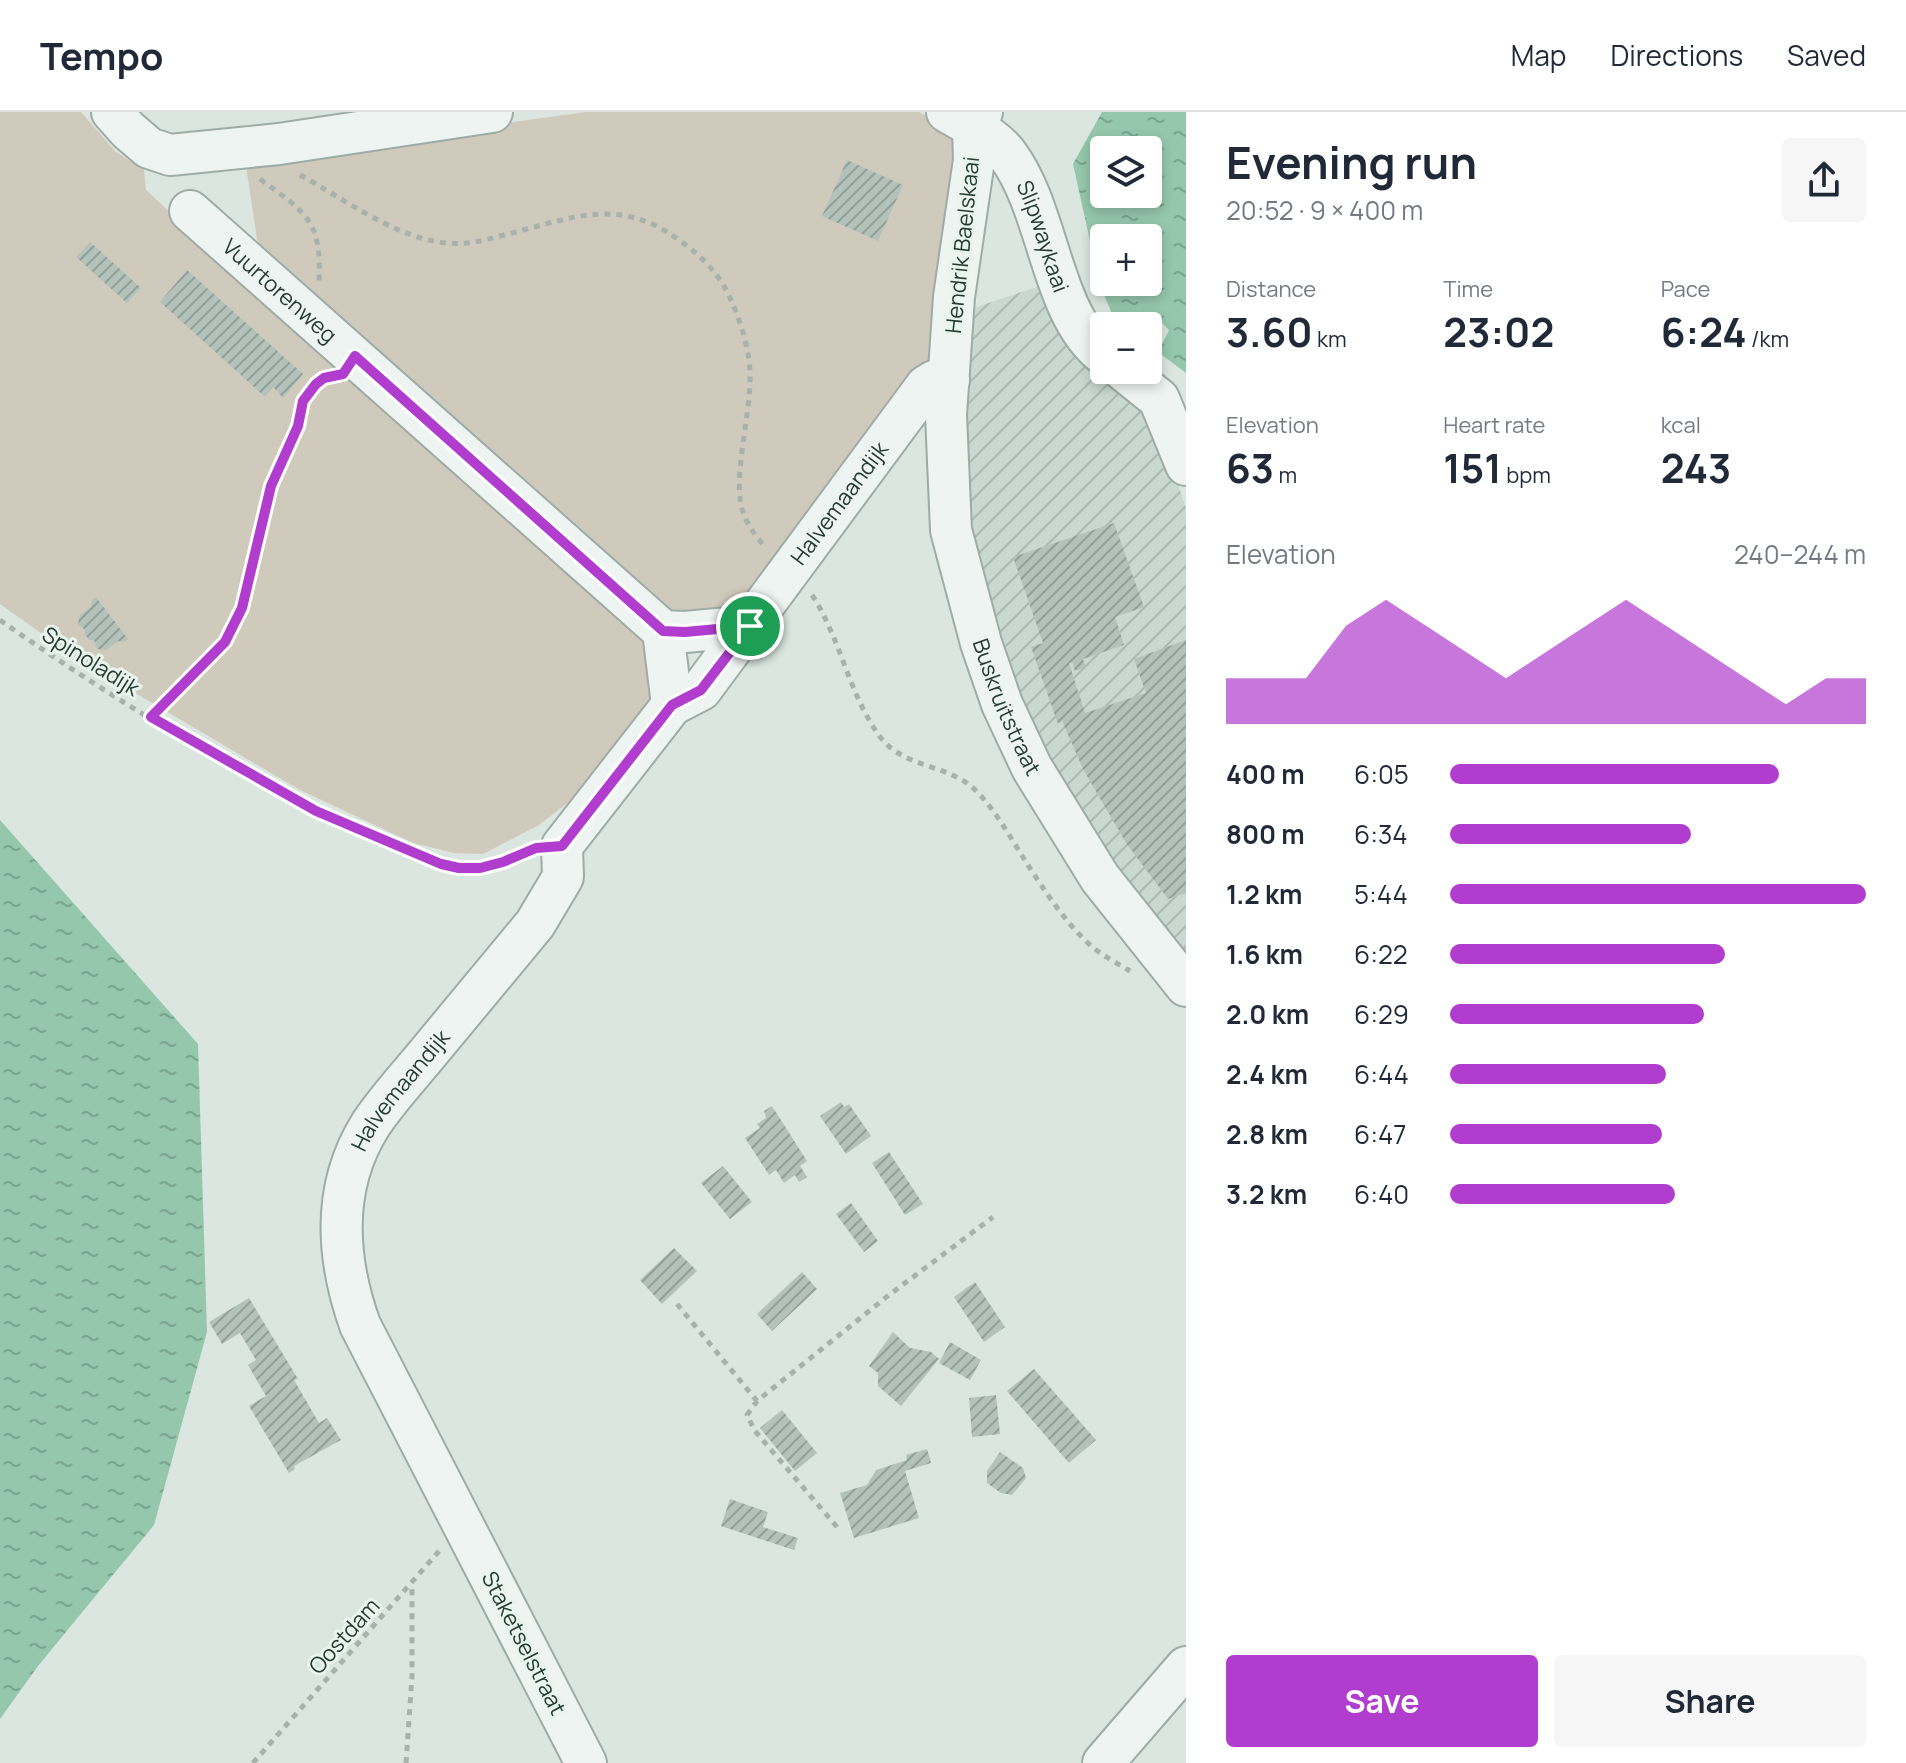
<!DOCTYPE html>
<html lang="en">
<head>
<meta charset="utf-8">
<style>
  :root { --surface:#fff; --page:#f6f6f7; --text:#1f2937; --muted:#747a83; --line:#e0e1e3; --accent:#b03dce }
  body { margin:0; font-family:Manrope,sans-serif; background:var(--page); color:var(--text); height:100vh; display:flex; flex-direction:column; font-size:30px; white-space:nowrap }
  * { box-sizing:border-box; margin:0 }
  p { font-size:26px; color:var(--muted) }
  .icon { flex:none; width:44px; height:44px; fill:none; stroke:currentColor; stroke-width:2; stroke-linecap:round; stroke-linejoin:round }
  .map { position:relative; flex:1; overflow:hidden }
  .details { display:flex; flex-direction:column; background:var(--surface); width:720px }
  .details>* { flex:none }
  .fabs { position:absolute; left:1090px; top:24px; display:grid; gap:16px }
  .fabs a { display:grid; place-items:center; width:72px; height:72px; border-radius:8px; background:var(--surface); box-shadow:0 4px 12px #0003; font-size:40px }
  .pin { position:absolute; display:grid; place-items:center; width:68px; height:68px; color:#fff; margin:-34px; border:4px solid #fff; border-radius:50%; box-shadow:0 2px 8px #0007 }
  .round { display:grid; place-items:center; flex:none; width:84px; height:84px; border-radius:8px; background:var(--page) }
  .summary { display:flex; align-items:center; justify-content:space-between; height:136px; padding:0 40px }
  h1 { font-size:44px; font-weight:700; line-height:60px }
  .metrics { display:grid; grid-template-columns:repeat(3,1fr); gap:12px; height:136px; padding:8px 40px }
  .metrics div { display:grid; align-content:center }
  .metrics b { font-size:40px; font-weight:700 }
  .metrics small { font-size:22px; font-weight:400 }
  .metrics p { font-size:22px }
  .chart { height:224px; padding:16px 40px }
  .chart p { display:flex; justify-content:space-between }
  .chart svg { width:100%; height:144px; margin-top:8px; fill:var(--accent); opacity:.7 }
  .button { display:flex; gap:16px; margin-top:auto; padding:16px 40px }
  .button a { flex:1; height:92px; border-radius:8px; background:var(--accent); color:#fff; font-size:32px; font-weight:700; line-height:92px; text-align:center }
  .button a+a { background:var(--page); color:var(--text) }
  ul { padding:0 40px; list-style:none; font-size:26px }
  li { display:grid; grid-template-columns:128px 96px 1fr; align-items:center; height:60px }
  li i { height:20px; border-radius:10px; background:var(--accent) }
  header { display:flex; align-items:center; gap:48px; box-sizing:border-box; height:112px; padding:0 40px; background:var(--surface); border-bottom:2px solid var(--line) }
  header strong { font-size:38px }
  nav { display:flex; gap:44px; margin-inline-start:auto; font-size:28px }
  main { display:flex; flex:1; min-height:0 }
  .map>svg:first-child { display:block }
</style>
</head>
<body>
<header>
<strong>Tempo</strong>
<nav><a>Map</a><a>Directions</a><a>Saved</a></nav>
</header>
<main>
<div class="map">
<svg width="1186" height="1651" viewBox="0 0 1186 1651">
  <defs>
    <pattern id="industrial-furrows" width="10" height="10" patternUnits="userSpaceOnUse" patternTransform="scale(2)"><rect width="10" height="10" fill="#c9d8d1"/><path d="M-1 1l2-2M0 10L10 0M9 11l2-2" fill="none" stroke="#acbab4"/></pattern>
    <pattern id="water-ripples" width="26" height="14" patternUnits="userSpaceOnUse" patternTransform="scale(2)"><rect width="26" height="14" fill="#95c7ac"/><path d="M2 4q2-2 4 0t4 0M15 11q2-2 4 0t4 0" fill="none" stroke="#79a38d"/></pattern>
    <pattern id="building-hatch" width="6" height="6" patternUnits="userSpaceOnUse" patternTransform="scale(2)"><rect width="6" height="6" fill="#b3c3bc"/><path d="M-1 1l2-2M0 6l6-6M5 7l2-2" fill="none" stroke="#91a099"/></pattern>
  </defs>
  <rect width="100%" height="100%" fill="#dbe6e1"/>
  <!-- industrial -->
  <path fill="url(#industrial-furrows)" d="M1046 172 1124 270 1162 326 1186 396V853L1109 759 1046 651 994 527 965 386 960 333 970 197Z"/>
  <!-- grass -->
  <path fill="#d0cabc" d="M0 0H81L116 40 144 58 146 78 434 343 644 516 658 584 583 679 539 713 483 742 454 741 413 731 298 677 76 546 0 492Z
    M586 0H919C936 9 951 17 958 37L934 250 745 504 674 508 259 141 245 47Z"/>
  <!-- water -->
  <path fill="url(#water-ripples)" fill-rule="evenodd" d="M1102 0H1186V261L1158 240 1169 218 1161 210 1148 229V214H1104V233L1095 226 1111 199 1100 174 1073 52ZM1104 38H1148V82H1104ZM1104 126H1148V170H1104Z
    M0 708 198 932 207 1220 154 1413 38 1554 0 1607Z"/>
  <!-- building -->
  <path fill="url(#building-hatch)" d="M847 48 903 73 878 129 822 104Z
    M90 130 141 176 127 191 76 145Z
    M187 158 303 262 283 286 273 275 265 285 160 190Z
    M1114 411 1144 495 1115 505 1124 533 1083 547 1086 555 1075 559 1072 550 1069 551 1085 601 1146 581 1134 547 1186 528V781L1168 787 1126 731 1083 657 1062 609 1058 612 1031 535 1043 531 1013 445Z
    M96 485 128 527 124 530 118 529 106 538 97 537 94 528H89L85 522V518L78 512 80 503 91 495 92 488Z
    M841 990 844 995 849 992 871 1024 846 1042 820 1004Z
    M772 994 807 1049 800 1054 807 1065 799 1070 795 1063 784 1071 776 1058 769 1063 745 1026 760 1016 757 1012 766 1006 764 999Z
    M889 1040 923 1092 905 1103 872 1051Z
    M723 1054 752 1090 730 1107 701 1071Z
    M851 1091 878 1129 864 1140 836 1102Z
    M674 1136 697 1159 662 1192 640 1168Z
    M802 1160 817 1177 772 1219 757 1202Z
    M975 1170 1005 1215 984 1230 954 1185Z
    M249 1186 298 1267 294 1268 319 1311 327 1306 341 1328 294 1354 295 1357 289 1361 249 1294 266 1284 248 1253 256 1248 240 1221 222 1232 209 1210Z
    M893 1220 910 1236 931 1240 939 1247 901 1294 878 1274V1261L869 1254Z
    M950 1230 981 1248 970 1268 939 1251Z
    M1034 1257 1096 1328 1069 1351 1007 1279Z
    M996 1283 1000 1322 972 1325 969 1286Z
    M782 1298 817 1341 795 1359 760 1316Z
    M927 1337 931 1351 905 1359 919 1406 854 1426 840 1381 867 1373 876 1358 907 1348 906 1343Z
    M1000 1340 1023 1356 1026 1366 1012 1383 1001 1381 987 1371V1359Z
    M730 1387 768 1400 763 1415 798 1426 794 1438 721 1414Z"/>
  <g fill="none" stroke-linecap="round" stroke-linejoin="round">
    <!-- minor casing -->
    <g stroke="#9daca6" stroke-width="44">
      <g id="minor">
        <path d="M112 0 128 18 149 36 170 43 279 32 492 0"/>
        <path id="s1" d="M947 0C966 11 993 24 1007 42 1050 99 1050 201 1104 243"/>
        <path id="s2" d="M982 0 973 15 974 48 954 185 946 303 951 418 981 531 1002 592 1032 656 1100 766 1186 874"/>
        <path id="s3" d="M190 99 663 519 685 520 750 514"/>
        <path d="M1123 258 1159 287 1186 353"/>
        <path d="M663 519 672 593"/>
        <path id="s4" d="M586 1651 360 1213C336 1145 331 1075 371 1012 389 985 412 961 433 935 467 894 501 853 535 812L563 765 562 734 672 593 701 578 926 274 934 269 949 268"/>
        <path d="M1103 1651 1186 1555"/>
      </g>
    </g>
    <!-- path -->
    <path stroke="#a6b2ad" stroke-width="5" stroke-dasharray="6 6" stroke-linecap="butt" d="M300 63C345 87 394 126 447 131 466 133 482 129 500 124 567 108 617 82 679 128 701 144 719 161 730 186 741 210 751 241 750 268 750 304 732 370 743 400 747 413 757 426 766 436
      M260 67C307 102 322 108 319 171
      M812 483C841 527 849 584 881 626 905 656 945 652 972 675 994 695 1010 725 1026 750 1044 778 1072 821 1099 840 1109 847 1120 853 1130 859
      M0 508C118 591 244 667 375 725 401 736 433 755 461 756 486 758 508 748 531 738
      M151 605 225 530 242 496 271 374 298 314 303 289 316 272 328 266
      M677 1192 757 1289
      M837 1415 755 1319 747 1303 757 1289 889 1183 993 1105
      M253 1651 440 1438
      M406 1651 412 1565V1473"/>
    <!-- minor -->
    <use href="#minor" stroke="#eef4f2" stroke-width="40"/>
  </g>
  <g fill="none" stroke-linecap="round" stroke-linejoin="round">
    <!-- route casing -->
    <g stroke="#fff" stroke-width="16">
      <path id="route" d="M355 244 663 519 685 520 750 514 701 578 672 593 562 734 536 736 503 750 480 756H459L441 752 316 699 151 605 225 530 242 496 271 374 298 314 303 289 316 272 324 266 343 262Z"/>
    </g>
    <!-- route -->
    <use href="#route" stroke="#b03dce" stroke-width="10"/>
  </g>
  <g text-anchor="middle" stroke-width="6" stroke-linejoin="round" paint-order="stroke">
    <!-- street labels -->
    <g font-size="22" fill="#253c32" stroke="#eaf4ef">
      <text dy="8" stroke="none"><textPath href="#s1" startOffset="164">Slipwaykaai</textPath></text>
      <text transform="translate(962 133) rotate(-84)" y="8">Hendrik Baelskaai</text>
      <text dy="8" stroke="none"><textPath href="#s3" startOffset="120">Vuurtorenweg</textPath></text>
      <text dy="8" stroke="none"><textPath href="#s4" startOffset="1490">Halvemaandijk</textPath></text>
      <text transform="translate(91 549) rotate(32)" y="8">Spinoladijk</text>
      <text dy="8" stroke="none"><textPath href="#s2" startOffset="608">Buskruitstraat</textPath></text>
      <text dy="8" stroke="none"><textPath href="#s4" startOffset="746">Halvemaandijk</textPath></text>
      <text transform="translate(344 1524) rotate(-48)" y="8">Oostdam</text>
      <text transform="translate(524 1531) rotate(63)" y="8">Staketselstraat</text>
    </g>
  </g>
</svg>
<div class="fabs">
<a><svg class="icon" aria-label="layers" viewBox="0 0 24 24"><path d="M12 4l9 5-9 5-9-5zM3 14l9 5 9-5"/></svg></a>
<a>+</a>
<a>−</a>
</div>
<div class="pin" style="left:750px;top:514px;background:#1e9e55"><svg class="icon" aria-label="arrive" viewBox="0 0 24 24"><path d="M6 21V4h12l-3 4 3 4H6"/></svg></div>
</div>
<section class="details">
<div class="summary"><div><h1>Evening run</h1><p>20:52 · 9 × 400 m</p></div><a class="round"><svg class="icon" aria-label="share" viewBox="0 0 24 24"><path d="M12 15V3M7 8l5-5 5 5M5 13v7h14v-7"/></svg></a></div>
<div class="metrics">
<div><p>Distance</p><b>3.60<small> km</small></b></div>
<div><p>Time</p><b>23:02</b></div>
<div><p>Pace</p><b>6:24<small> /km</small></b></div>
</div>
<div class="metrics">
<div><p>Elevation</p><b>63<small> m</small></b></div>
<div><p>Heart rate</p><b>151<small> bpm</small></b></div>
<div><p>kcal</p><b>243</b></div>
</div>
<div class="chart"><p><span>Elevation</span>240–244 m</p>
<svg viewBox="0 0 160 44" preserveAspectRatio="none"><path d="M0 44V30L10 30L20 30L30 14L40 6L50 14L60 22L70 30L80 22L90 14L100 6L110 14L120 22L130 30L140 38L150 30L160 30V44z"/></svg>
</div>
<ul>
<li><b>400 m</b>6:05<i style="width:79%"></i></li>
<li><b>800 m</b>6:34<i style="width:58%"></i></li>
<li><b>1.2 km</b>5:44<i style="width:100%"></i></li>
<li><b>1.6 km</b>6:22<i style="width:66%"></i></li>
<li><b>2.0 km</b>6:29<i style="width:61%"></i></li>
<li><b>2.4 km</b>6:44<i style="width:52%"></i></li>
<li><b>2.8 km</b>6:47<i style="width:51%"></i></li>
<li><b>3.2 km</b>6:40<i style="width:54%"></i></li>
</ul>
<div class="button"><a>Save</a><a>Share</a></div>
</section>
</main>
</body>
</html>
